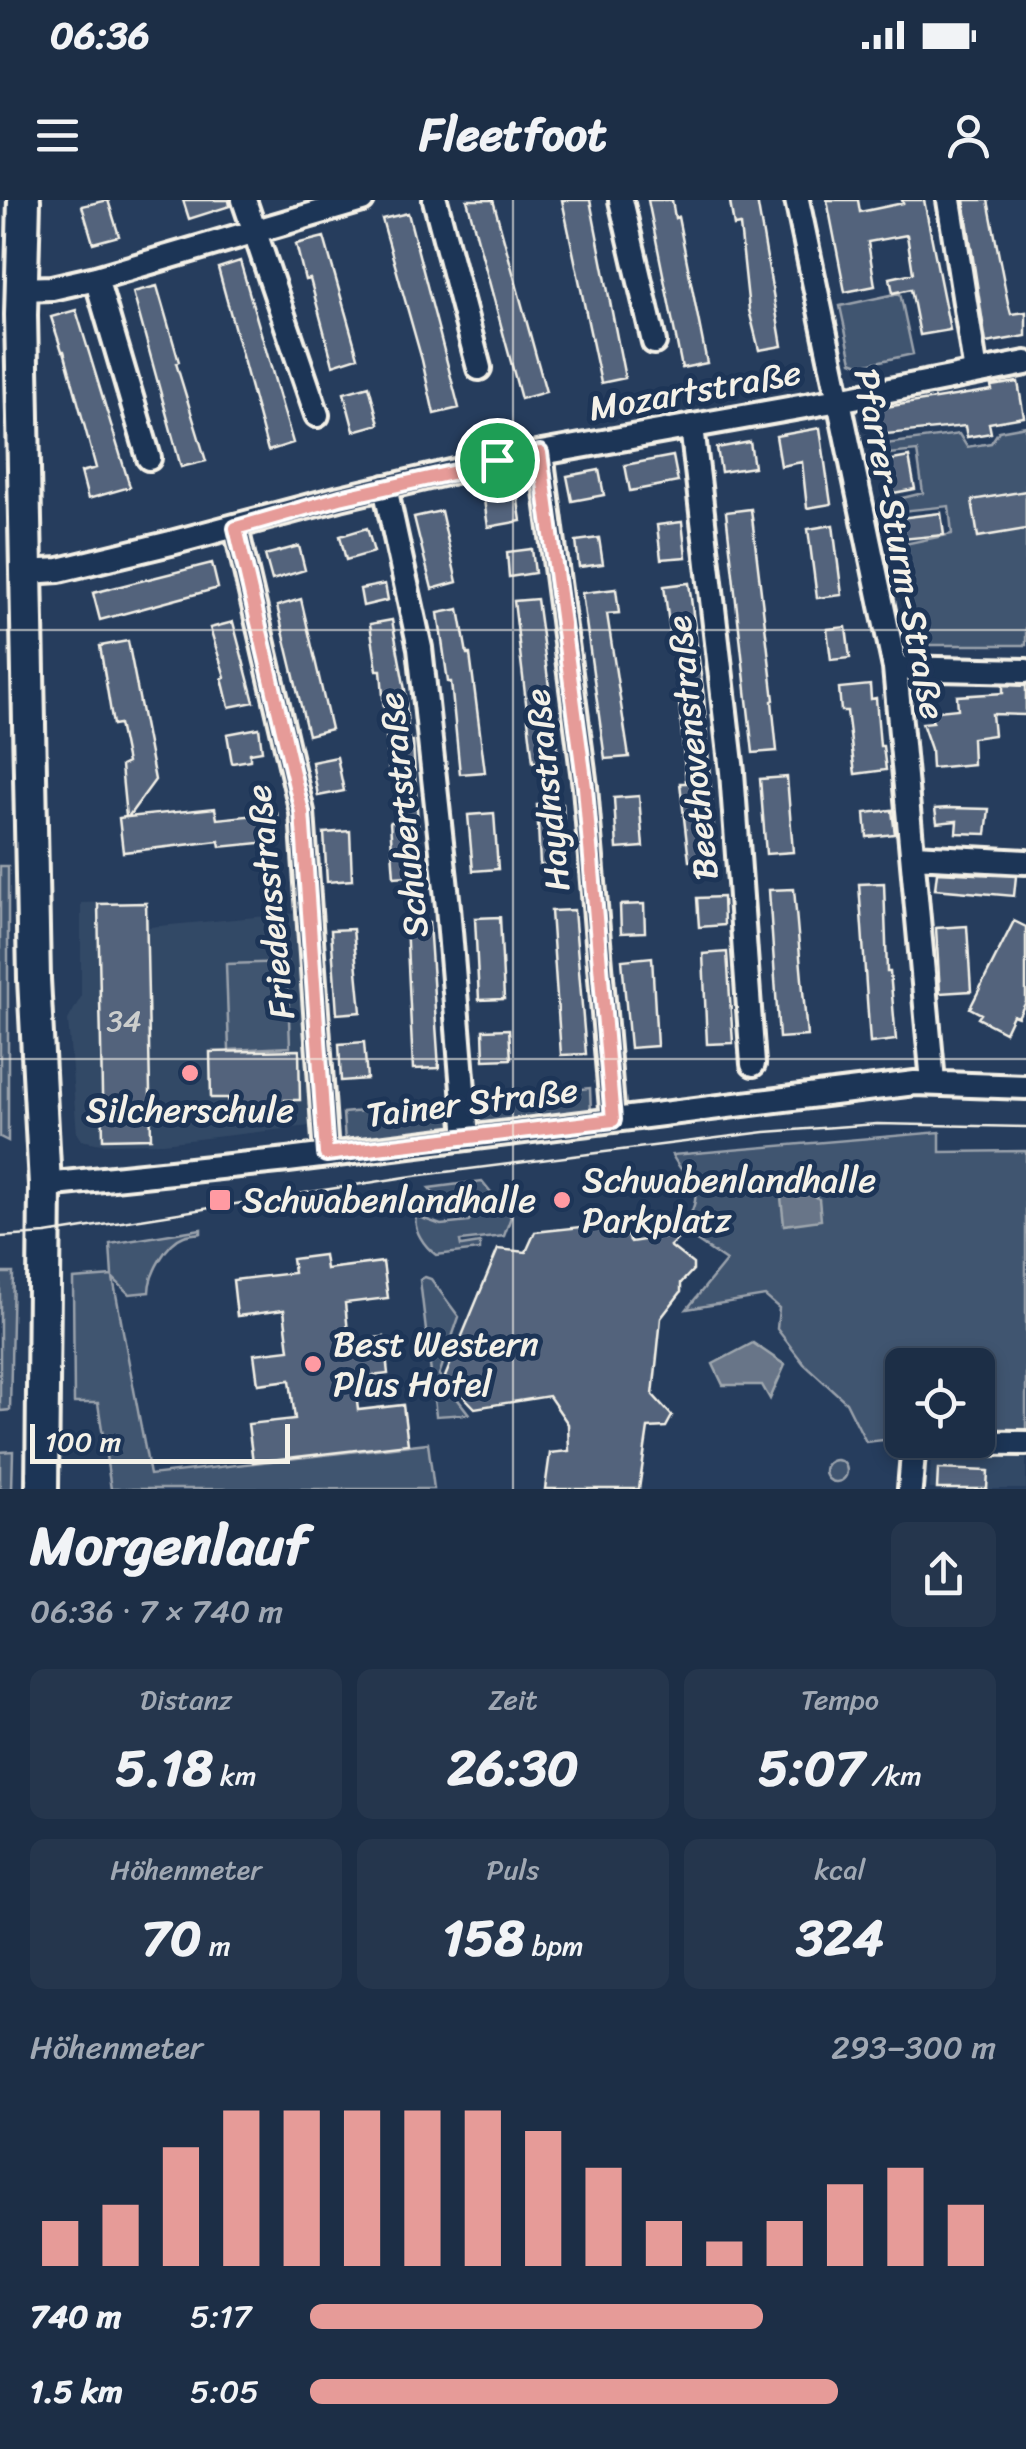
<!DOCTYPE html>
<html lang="de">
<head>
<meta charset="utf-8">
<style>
  :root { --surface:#1c2e46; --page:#25364d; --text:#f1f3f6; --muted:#a0a8b3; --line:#3a4a5f; --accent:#e69b98 }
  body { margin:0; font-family:Sriracha,sans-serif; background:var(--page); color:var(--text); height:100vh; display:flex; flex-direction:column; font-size:38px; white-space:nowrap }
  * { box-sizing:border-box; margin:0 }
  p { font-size:32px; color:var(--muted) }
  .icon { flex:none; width:55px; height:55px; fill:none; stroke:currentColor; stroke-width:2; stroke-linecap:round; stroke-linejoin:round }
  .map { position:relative; height:1289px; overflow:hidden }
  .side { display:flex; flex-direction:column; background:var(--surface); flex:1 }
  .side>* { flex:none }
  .controls { position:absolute; left:885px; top:1148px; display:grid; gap:20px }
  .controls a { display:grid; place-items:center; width:110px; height:110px; border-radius:15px; background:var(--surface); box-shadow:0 5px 15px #0003,0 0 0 2px var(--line); font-size:50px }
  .scale { position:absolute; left:30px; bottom:25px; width:260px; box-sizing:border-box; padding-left:10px; border:5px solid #f4f1e8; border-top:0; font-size:28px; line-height:35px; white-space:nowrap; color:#f4f1e8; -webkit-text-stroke:8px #1d3557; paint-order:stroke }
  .pin { position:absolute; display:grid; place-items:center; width:85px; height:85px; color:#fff; margin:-42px; border:5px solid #fff; border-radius:50%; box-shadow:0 2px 10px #0007 }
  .round { display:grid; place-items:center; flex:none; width:105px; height:105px; border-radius:15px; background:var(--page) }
  .overview { display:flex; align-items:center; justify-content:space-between; height:170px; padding:0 30px }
  h1 { font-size:55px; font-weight:700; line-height:75px }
  .figures { display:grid; grid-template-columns:repeat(3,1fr); gap:15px; height:170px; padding:10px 30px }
  .figures div { display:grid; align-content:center; border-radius:15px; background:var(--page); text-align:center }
  .figures b { font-size:50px; font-weight:700 }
  .figures small { font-size:28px; font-weight:400 }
  .figures p { font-size:28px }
  .chart { height:280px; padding:20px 30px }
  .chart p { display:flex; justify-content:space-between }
  .chart svg { width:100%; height:180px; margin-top:10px; stroke:var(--accent); stroke-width:6 }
  ul { padding:0 30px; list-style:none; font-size:32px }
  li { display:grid; grid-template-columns:160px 120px 1fr; align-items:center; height:75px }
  li i { height:25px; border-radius:12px; background:var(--accent) }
  .status { display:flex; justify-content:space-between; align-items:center; height:70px; padding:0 50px; background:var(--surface); direction:ltr }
  .status svg { height:28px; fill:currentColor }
  header { display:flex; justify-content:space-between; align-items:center; height:130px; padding:0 30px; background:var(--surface); font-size:45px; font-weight:700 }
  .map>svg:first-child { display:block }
</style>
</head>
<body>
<div class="status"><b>06:36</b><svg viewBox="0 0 49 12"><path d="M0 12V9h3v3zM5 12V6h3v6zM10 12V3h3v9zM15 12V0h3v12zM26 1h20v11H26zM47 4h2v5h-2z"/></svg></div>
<header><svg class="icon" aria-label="menu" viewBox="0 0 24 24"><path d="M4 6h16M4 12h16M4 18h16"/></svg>Fleetfoot<svg class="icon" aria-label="person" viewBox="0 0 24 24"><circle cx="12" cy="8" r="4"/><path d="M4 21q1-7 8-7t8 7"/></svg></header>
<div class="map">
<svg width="1026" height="1289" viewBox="0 0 1026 1289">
  <rect width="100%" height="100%" fill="#263d5d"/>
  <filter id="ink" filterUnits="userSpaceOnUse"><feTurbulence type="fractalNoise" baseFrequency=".01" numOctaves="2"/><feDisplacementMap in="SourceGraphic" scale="20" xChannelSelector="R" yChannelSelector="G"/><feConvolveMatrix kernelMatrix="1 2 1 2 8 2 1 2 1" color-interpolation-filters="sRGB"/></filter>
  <g filter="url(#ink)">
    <!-- built -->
    <path fill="#334966" d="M148 701 149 727 298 713 310 926 163 943 101 944 81 940 77 934 68 820 81 797V703Z
      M931 1251 1026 1255V1289H930Z"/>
    <!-- green -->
    <path fill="#40546f" stroke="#9aa2ac" stroke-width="2.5" d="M900 93 913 154 862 165 852 161 840 106Z
      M1026 226V445H916L908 428 895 346 952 334 949 306 892 312 890 301 923 293 917 251 879 255 878 245 959 234 967 247 991 243 999 231Z
      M0 666H8V941L0 937Z
      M287 762 290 847 229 850 226 764Z
      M590 888 591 913 470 928 469 900Z
      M460 902 454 930 345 942 343 913Z
      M940 932V952L1026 951V1232L978 1231V1165H902V1238L866 1242 846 1202 804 1164 777 1129 779 1108 765 1096 687 1109 726 1061 682 1031C707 987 693 992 672 955Z
      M482 981 511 1017 504 1036 460 1041 461 1046 480 1043V1050L436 1055C424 1046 413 1030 416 1016L441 1025 468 1022 475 1011 467 1000 441 1001 429 988Z
      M201 1029V1033C196 1034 190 1034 184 1036 167 1042 149 1074 149 1092L129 1094 113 1078 150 1275 428 1243 434 1289H111L98 1203H74L73 1079 112 1076 110 1044Z
      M0 1073H13L10 1210 0 1211Z
      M425 1077 431 1079 459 1117 439 1175 469 1214 436 1216 420 1080Z
      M13 1251 12 1289H0V1252Z
      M825 1271a11 11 0 1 1 22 0a11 11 0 1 1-22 0Z"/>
    <!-- water -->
    <path fill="#677588" stroke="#9fa7ae" stroke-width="2.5" d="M791 978 819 999 821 1020 784 1025 779 979Z
      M753 1143 785 1165 770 1199 762 1185H723L713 1164Z"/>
    <!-- building -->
    <path fill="#52647b" stroke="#f4f1e8" stroke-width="2.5" d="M108 0 119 36 93 43 82 6Z
      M183 0H229L230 6 189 19Z
      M467 0H493L546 192 521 199Z
      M562 0H590L625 178 601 183Z
      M648 0H672L675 18 678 17 707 163 682 168Z
      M757 0 782 146 759 150 749 110 740 25 734 26 730 2Z
      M827 0H858L860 12 903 3 902 0H924L950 130 920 135 911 89 893 93 890 78 913 73 907 35 868 42 875 86 845 92Z
      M964 0H988L1008 103 1011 114 1026 112V136L986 143Z
      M408 13 459 208 434 214 422 160 382 19Z
      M324 37 358 157 333 165 310 79 305 80 296 44Z
      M240 61 293 243 268 251 218 68Z
      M157 86 179 162 176 163 206 261 181 267 133 92Z
      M76 110 130 287 88 299 81 272 96 268 64 151H62L51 117Z
      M1018 182 1024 217 989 223 991 233 967 237 965 226 877 235 873 209 992 190 991 186Z
      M369 186 379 224 354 231 344 193Z
      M820 228 831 304 807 308 802 262 781 266 776 236Z
      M750 242 754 267 721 272 717 248Z
      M673 256 678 282 630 291 625 265Z
      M909 257 915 289 888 294 882 262Z
      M599 270 604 295 572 301 567 276Z
      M1026 291V329L978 337 972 300Z
      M517 294 521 321 488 327 484 300Z
      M751 309 774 500 772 501 777 551 753 553 726 312Z
      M441 311 457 382 432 389 414 317Z
      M941 313 944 335 902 339 899 318Z
      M682 322 686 357 661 359 657 325Z
      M833 325 842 395 817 398 808 329Z
      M367 328 374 352 346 360 340 336Z
      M599 338 603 364 579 367 576 341Z
      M299 346 305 370 272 380 265 355Z
      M532 349 535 373 509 377 507 352Z
      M212 363 218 388 100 420 93 393Z
      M689 383 704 498 716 659 689 661 680 583H686L679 502 664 386Z
      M385 384 388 400 363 406 360 389Z
      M616 389 619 413 607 414 629 557 605 559 582 393Z
      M301 399 331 529 308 535 277 406Z
      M537 399 559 560 533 562 514 401Z
      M459 409 467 454H470L485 572 460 574 451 482H448L438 413Z
      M392 420 405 490 409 541H413L421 675 394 677 390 622H397L395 573 389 574 381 470H377L370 424Z
      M233 422 254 502 229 507 222 478 225 477 210 428Z
      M846 427 850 458 831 460 827 429Z
      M128 441 155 580 128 617 215 608 217 619 277 613 280 641 220 647 219 641 123 652 119 618 126 617 121 566 127 563 119 524 113 525 100 446Z
      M870 485 871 499 876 498 880 546H883L886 570 855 574 847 511H841L839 488Z
      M1003 485 1026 486V515L992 514 994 535 972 538 973 564 932 568 931 549 922 523 933 522 928 512 958 509 957 496 1003 493Z
      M259 528 262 551 250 553V560L232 563 227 534Z
      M337 557 344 591 318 596 312 562Z
      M787 577 793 652 766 654 760 579Z
      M639 596 643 647 617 649 614 598Z
      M563 604 566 664 540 665 537 605Z
      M949 608 989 609 986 634 956 633 957 621 937 623 935 609Z
      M892 610 895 634 867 637 865 613Z
      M494 613 498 669 473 671 468 615Z
      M350 631 352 680 327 682 324 633Z
      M937 672 1016 676 1014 696 935 689Z
      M884 683 887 772H890L896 840 870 843 859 684Z
      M794 689 807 836 779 838 769 690Z
      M723 697 724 725 699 727 697 698Z
      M146 703 151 938 103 939 98 704Z
      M644 704 645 732 621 733 620 705Z
      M574 710 586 854 561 855 551 711Z
      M500 717 504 799 479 800 475 718Z
      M1014 721 1026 727V802L1018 817 1013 815 1005 832 978 818 981 814 970 808Z
      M429 722 439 868 413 869 406 723Z
      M967 726 971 791 940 793 936 728Z
      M353 729 361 812 337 814 331 730Z
      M727 752 733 843 707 844 703 754Z
      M652 757 657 846 630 848 622 760Z
      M509 829 511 859 484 860 483 830Z
      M364 842 367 879 341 881 339 844Z
      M299 850 300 900H285L286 912 244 913V905H229L228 898H211L210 852Z
      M618 1023 631 1042 683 1034 670 1046 693 1064V1070L681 1083V1092L661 1118 653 1195 672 1216 666 1227 648 1228 639 1289H545L550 1253 569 1251 568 1224 549 1196 475 1208 445 1177 498 1049 526 1052 535 1032Z
      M324 1055 326 1069 383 1062 388 1098 345 1103 349 1141 384 1137 388 1174 354 1178 358 1210 403 1205 408 1244 253 1262 248 1224 295 1219 290 1180 258 1184 254 1154 289 1150 284 1110 237 1116 233 1080 294 1073 292 1059Z
      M938 1269 988 1271 987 1289H937Z"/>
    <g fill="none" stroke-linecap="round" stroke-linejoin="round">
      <!-- minor casing -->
      <g stroke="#f4f1e8" stroke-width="30">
        <path id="minor" d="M244 0 317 215
          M435 0 479 168
          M621 0 654 142
          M797 0 895 468 933 882
          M949 0 976 173
          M96 78 149 258
          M21 89 52 88 96 78 362 0
          M692 226 732 572 753 864
          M541 253 585 587 613 920
          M385 287 420 448 448 707 467 938
          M236 328 302 612 326 954
          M28 372 59 370 171 343 340 298 497 261 839 200 1026 163
          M895 468 1026 471
          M914 656 1026 662
          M45 985 288 960 915 883 1026 887
          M910 1289 914 1242 1026 1243"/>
      </g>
      <!-- major casing -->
      <g stroke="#f4f1e8" stroke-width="38">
        <path id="major" d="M24 0 21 115 34 779 45 985 42 1289"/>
      </g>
      <!-- minor -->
      <use href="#minor" stroke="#1d3557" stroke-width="22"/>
      <!-- major -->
      <use href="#major" stroke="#1d3557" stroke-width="30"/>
      <!-- tram -->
      <path stroke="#f4f1e8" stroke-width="2.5" d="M0 1037 46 1034 406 977 765 932 877 924 1026 927"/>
    </g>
  </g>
  <g fill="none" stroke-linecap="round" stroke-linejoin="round" filter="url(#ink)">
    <!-- route casing -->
    <g stroke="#fff" stroke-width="20">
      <path id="route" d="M540 253 585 587 613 920 326 954 302 612 236 328 340 298Z"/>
    </g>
    <!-- route -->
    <use href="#route" stroke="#e69b98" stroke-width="12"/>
  </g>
  <!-- grid -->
  <path fill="none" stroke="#f4f1e8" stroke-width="2.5" stroke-opacity="0.55" d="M513 0V1289M0 430H1026M0 859H1026"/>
  <!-- markers -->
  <g fill="#ff9aa2" stroke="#1d3557" stroke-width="4">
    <circle cx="190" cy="873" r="10"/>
    <rect x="208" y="988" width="24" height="24" rx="5"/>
    <circle cx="562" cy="1000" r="10"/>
    <circle cx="313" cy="1164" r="10"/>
  </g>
  <g text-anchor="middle" stroke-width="10" stroke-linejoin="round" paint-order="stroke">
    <!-- number labels -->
    <g font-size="30" fill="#cccecd">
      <text x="124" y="831">34</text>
    </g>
    <!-- street labels -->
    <g font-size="35" fill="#f4f1e8" stroke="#1d3557">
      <text transform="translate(695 190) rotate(-10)" y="12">Mozartstraße</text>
      <text transform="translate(900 344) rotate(79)" y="12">Pfarrer-Sturm-Straße</text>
      <text transform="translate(692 548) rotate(-96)" y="12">Beethovenstraße</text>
      <text transform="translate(547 590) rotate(-96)" y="12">Haydnstraße</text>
      <text transform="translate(403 615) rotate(-96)" y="12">Schubertstraße</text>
      <text transform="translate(270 702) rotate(-96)" y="12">Friedensstraße</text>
      <text transform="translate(472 902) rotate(-7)" y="12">Tainer Straße</text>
    </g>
    <!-- poi labels -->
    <g font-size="35" fill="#f4f1e8" stroke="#1d3557" text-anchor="start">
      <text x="190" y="922" text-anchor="middle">Silcherschule</text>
      <text x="582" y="992">Schwabenlandhalle<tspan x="582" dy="40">Parkplatz</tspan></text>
      <text x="242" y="1012">Schwabenlandhalle</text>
      <text x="333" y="1156">Best Western<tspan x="333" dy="40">Plus Hotel</tspan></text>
    </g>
  </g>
</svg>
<div class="controls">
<a><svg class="icon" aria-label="locate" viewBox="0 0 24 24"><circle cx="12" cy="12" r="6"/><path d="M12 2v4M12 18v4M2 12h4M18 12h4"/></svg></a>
</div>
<div class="scale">100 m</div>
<div class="pin" style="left:497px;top:260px;background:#1e9e55"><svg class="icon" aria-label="arrive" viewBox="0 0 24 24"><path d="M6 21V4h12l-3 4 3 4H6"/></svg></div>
</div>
<section class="side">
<div class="overview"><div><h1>Morgenlauf</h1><p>06:36 · 7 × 740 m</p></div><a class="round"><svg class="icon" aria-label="share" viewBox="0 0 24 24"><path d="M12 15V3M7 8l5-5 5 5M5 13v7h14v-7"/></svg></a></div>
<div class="figures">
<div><p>Distanz</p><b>5.18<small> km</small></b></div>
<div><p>Zeit</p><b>26:30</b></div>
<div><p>Tempo</p><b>5:07<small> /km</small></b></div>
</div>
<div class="figures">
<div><p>Höhenmeter</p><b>70<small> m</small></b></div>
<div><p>Puls</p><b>158<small> bpm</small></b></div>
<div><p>kcal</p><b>324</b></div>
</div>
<div class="chart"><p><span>Höhenmeter</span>293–300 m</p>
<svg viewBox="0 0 160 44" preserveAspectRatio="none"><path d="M5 44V33M15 44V29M25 44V15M35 44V6M45 44V6M55 44V6M65 44V6M75 44V6M85 44V11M95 44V20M105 44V33M115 44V38M125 44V33M135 44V24M145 44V20M155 44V29"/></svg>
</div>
<ul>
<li><b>740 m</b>5:17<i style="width:66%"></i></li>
<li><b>1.5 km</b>5:05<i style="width:77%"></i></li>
</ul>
</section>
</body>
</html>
